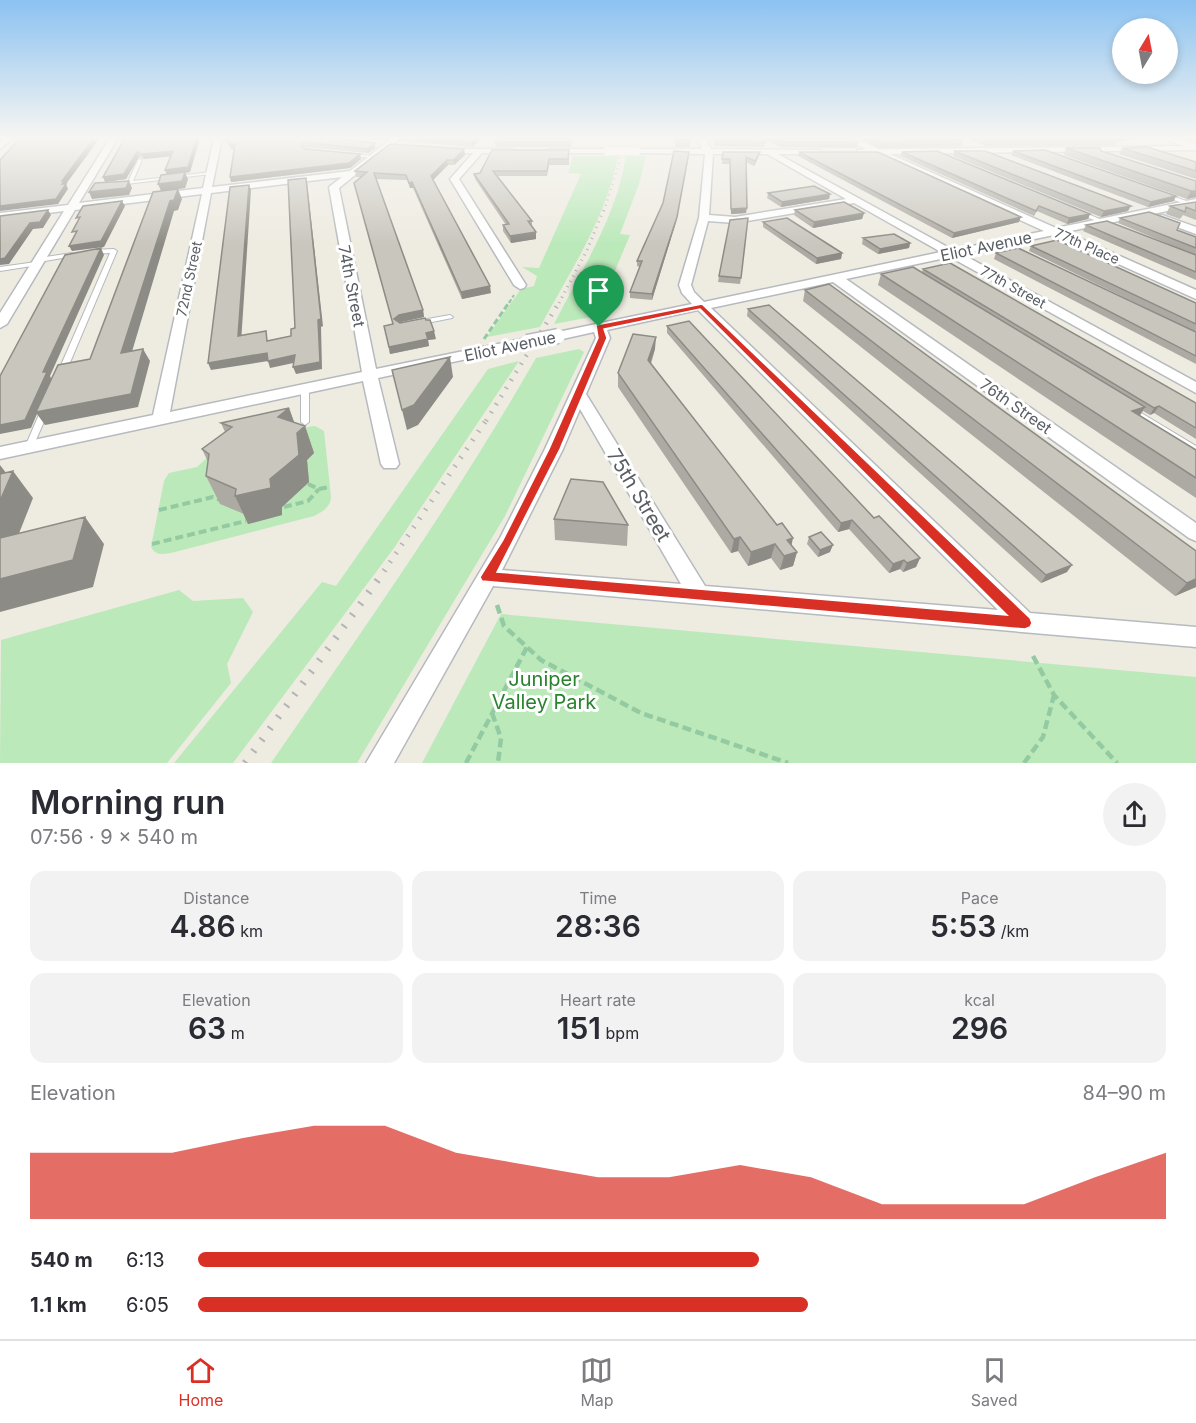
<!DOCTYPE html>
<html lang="en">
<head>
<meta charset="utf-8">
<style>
  :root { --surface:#fff; --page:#f2f2f3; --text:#2b2b33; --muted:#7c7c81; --line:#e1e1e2; --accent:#d93025 }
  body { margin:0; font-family:Inter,sans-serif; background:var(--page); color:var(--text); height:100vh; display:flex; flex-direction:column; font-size:22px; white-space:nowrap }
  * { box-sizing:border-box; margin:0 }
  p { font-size:20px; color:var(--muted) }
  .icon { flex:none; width:33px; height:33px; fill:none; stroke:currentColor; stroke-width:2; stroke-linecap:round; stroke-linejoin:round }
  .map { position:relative; height:763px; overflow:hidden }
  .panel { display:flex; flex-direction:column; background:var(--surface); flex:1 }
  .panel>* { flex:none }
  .needle { width:39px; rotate:10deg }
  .tools { position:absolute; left:1112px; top:18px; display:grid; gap:12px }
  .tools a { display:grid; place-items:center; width:66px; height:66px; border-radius:50%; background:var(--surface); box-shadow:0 3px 9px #0003; font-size:30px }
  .pin { position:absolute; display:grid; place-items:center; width:51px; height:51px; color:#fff; margin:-62px -26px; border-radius:50% 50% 50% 0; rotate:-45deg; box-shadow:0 0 6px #0007 }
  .pin .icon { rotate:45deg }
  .round { display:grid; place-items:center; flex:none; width:63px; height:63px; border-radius:32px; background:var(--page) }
  .headline { display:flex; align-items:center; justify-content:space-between; height:102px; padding:0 30px }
  h1 { font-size:33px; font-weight:600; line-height:45px }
  .stats { display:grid; grid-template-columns:repeat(3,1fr); gap:9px; height:102px; padding:6px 30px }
  .stats div { display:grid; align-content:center; border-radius:15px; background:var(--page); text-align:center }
  .stats b { font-size:30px; font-weight:600 }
  .stats small { font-size:16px; font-weight:400 }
  .stats p { font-size:16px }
  .chart { height:168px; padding:12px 30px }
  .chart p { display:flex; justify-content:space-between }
  .chart svg { width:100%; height:108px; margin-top:6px; fill:var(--accent); opacity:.7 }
  ul { padding:0 30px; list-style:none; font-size:20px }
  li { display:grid; grid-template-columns:96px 72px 1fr; align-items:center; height:45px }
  li i { height:15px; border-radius:8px; background:var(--accent) }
  .menu { display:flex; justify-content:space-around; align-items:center; height:84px; border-top:2px solid var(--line); background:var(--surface); font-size:16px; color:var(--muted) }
  .menu a { display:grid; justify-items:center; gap:3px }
  .menu .selected { color:var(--accent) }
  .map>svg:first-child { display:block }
</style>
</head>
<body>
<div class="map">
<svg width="1196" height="763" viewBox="0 0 1196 763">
  <rect width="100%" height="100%" fill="#eeebe1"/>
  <!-- green -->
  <path fill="#bbe9ba" d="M573 156H618C607 217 569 273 540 327L487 337 521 289 534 286 537 276 522 267 539 268 581 174 568 173Z
    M626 156H646L639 184 620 234 630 235 596 316 554 324C581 271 617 216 626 156Z
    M579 349 584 352 505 516 357 763H271C363 630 456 498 536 358Z
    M519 361 394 548 233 763H174L322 582 336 586 488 369Z
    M315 426 324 431 331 497C330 508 323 511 314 516L175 552C166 554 156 557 151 547L164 481 169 473 197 467 209 456 298 434 307 427Z
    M179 590 193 601 243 598 253 612 227 664 231 683 167 763H0L1 640Z
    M501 614 1196 677V763H422Z"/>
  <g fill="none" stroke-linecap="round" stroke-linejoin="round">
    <!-- service casing -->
    <g stroke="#b6babf" stroke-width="2">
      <path id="service" d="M351 154 373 156 375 157 373 158 350 156 349 155Z
        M140 159 142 160 133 181 211 172 213 173 211 174 118 185V183L128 182 138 160Z
        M1164 195H1168L1196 204V207L1164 197Z
        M1079 212H1083L1109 223 1104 224 1079 214Z
        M1003 241 1027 253 1028 254 1027 255H1023L1001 244 1000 243Z
        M114 249 117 251 66 372 62 374H59L58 372 110 253 93 254 90 252 93 250Z
        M72 253 75 255 74 256 39 262 36 260 39 258Z
        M36 262 39 264 38 265 0 271V267Z
        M450 315 453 317 452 318 422 324 419 322 422 320Z
        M302 387H305L309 389V422L305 425 301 422V389Z
        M45 407 49 410 33 447 32 449H26L25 447 41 410Z
        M1133 408 1196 446V453L1130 413 1129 411 1130 409Z"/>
    </g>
    <!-- minor casing -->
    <g stroke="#b6babf" stroke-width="3">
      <path id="minor" d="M4 138H13L0 149V143Z
        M110 138H118L79 203 203 188 214 138H222L212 187 350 171 392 138H401L339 188 376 369 527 338 534 342 527 346 378 378 399 464 396 468H384L381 464 363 381 0 459V447L153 415 202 194 75 210 7 324 0 328V313L64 211 0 219V213L68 205ZM342 177 329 187 362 372 170 412 211 193Z
        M697 138H705L711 149 821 150V154H778L953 250 1044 231 876 154H857V150L866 149 843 138H854L879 149 1196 146V150L890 154 1056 228 1196 199V205L1066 232 1196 290V299L1054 235 962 254 1196 382V393L950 257 846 279 1196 523V541L1189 538 833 282 711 308 1030 613 1196 627V647L493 586 394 763H366L500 538 545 449 596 338 594 332 558 340 551 336 553 333 692 304 682 293 679 285 699 218 705 154 636 153 632 151 636 149H702ZM713 154H767L846 199 735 217 709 215ZM854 203 941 252 704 302 694 292 691 285 708 221 735 223ZM698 310 998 610 705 586 586 394 610 338 607 330ZM580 409 681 584 502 570 563 449Z
        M446 149H512L516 151 512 153H482L459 179 526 285 524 288 520 289 514 285 450 179 473 153H443V149Z
        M551 149H608L612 151 608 153H548V149Z
        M1162 215 1196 227V234L1158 220V216Z"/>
    </g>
    <!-- tertiary casing -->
    <g stroke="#b6babf" stroke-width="2">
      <path id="tertiary" d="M1160 138H1176L1196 144V150Z"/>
    </g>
    <!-- path-far3 -->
    <path stroke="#93caa2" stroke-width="2" stroke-dasharray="4.5 2" stroke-linecap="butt" d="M509 303 514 295"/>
    <!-- path-far2 -->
    <path stroke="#93caa2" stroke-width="3" stroke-dasharray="6 3" stroke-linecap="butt" d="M484 339 510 301"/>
    <!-- path-far1 -->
    <path stroke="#93caa2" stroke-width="4" stroke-dasharray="8 4" stroke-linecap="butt" d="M308 484 319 489 330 487
      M284 507 308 501 319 489
      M159 510 213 497 220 500
      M152 544 246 521"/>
    <!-- path -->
    <path stroke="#93caa2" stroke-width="4.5" stroke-dasharray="9 4.5" stroke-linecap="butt" d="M497 605 504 626 541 660 641 713 788 763
      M1033 656 1054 695 1117 763
      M492 713 501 738 498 763
      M466 763 527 647
      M1024 763 1043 737 1054 695"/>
    <!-- service -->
    <use href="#service" fill="#fff" fill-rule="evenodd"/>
    <!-- minor -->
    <use href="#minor" fill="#fff" fill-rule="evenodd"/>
    <!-- tertiary -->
    <use href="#tertiary" fill="#fff" fill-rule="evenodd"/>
    <!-- rail-far4 -->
    <path stroke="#b3b4b5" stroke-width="2" stroke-dasharray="1 4.5" stroke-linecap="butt" d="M604 211 618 167 623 138"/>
    <!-- rail-far3 -->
    <path stroke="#b3b4b5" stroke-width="3" stroke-dasharray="1 5" stroke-linecap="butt" d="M559 303 587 250 604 209"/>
    <!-- rail-far2 -->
    <path stroke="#b3b4b5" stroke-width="4.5" stroke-dasharray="1.5 8" stroke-linecap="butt" d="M486 421 560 301"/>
    <!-- rail-far1 -->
    <path stroke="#b3b4b5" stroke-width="5" stroke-dasharray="1.5 9" stroke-linecap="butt" d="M384 571 487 419"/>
    <!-- rail -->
    <path stroke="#b3b4b5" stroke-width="7" stroke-dasharray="2 12" stroke-linecap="butt" d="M245 763 385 570"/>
    <!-- minor-bridge-far1 casing -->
    <g stroke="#b6babf" stroke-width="10" stroke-linecap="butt">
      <path id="minor-bridge-far1" d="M608 151H636"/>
    </g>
    <!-- minor-bridge casing -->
    <g stroke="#b6babf" stroke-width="17" stroke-linecap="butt">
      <path id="minor-bridge" d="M527 342 558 336"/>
    </g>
    <!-- minor-bridge-far1 -->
    <use href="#minor-bridge-far1" stroke="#fff" stroke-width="9"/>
    <!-- minor-bridge -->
    <use href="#minor-bridge" stroke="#fff" stroke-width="14"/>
  </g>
  <!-- wall -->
  <path fill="#adaaa3" d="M125 138H212L211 140 200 138 190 172 185 173 188 179 185 188 161 191 167 174 170 156 144 159 139 157 126 179 105 182Z
    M223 138H336L375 148 368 153 305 147 304 148 360 154 361 159 350 168 231 182 230 177 234 148 231 149 230 143 224 141Z
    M359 138H389L386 140Z
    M400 138H481L473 147 401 141Z
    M676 138 690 140V147H675Z
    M712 138H851L858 142 857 148 780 147 768 141 764 147 715 146Z
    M859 138H958L963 140 961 146 879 148Z
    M965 138H1139L1117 142 1115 145 986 146Z
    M1182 138H1196V142Z
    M573 140 570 147H496L495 142Z
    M1066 148 1101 151 1196 181V197L1187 199 1064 155Z
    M1122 148 1196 162V179L1119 154Z
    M464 149 465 155 454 165H448L433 180 491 293 462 299 413 188H410L407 180 376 179 423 310 424 317 401 322 400 323 436 339 428 340 429 346 390 354 384 326 393 324 361 177H356L355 171Z
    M954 151 1128 211 1101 217 953 156Z
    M1013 151 1174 201 1148 207 1011 155Z
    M723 152 759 156 754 166 746 162V213L731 214 730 164H722Z
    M799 152 1019 222 952 238 798 156Z
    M902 152 1090 214 1088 219 1067 224 1037 211 1034 216 900 156Z
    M569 155V165H549L547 176H498L532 221V227L536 232V239L511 243 503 231V225H506L475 179 474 174Z
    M689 156 676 222 652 300 630 298V292L640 267 637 266V261Z
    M768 193 830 194 829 199 781 207 767 198Z
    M1196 202V220L1183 215 1180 219 1166 214 1170 206Z
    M795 210 864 213 862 219 813 228 794 215Z
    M1120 218 1177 230 1196 237V280L1083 231 1086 225 1188 252 1118 223Z
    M763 222 842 253 841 259 816 264 763 227Z
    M863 238 910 243 909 248 878 254 862 244Z
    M1031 246 1196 303V364L994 259 996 253 1189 329 1029 251Z
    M923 269 1196 403V439L1154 413 1150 415 1143 411 1140 416 1196 450V498L878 285 881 274 922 272Z
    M719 276 741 278 740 284 718 282Z
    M805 290 1196 551V587L1175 596 803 301Z
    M748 309 1067 572 1041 583 747 316Z
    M667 326 874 518 920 558 916 567 903 572 900 569 889 573 849 529 838 532 667 333Z
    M655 349 651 364 797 552 793 566 780 570 771 558 748 566 738 551 731 553 618 387V373Z
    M289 408 294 422 305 426 314 453 307 460 309 482 282 507V515L248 524 244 514 220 504 206 476 208 462 202 449 225 432 221 423Z
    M554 519 628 525 627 546 555 540Z
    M809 537 830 552 818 557 807 544Z"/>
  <!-- shaded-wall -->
  <path fill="#8d8b85" d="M94 138H100L66 184 68 189 58 204 0 211V206L62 181Z
    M197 138H200L190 172 185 173 188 179 185 188 161 191 158 184 167 175 165 170Z
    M476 138H481L473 147 472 142Z
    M1113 138H1139L1117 142 1118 139Z
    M375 143V148L368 153 367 149Z
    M229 144H235L236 148 231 149Z
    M464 149 465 155 454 165V160Z
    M173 151 174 156 144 159 142 154Z
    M137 152 139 157 126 179 105 182 103 177Z
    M689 152 676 222 652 300V294Z
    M760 152 759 156 754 166 755 161Z
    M360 154 361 159 350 168 231 182 230 177Z
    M447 160 448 165 432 181 431 176Z
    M306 178 307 183 323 326 321 327 322 369 296 374 293 367 320 362Z
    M129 181 132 188 129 195 92 199 89 192Z
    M412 182 413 188H410L409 183Z
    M249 185 251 190 241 343 238 336Z
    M178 189 182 199 178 210 174 211 128 365 121 353 170 201Z
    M1191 191H1196V197L1187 199Z
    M830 194 829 199 781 207 782 202Z
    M1176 196 1174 201 1148 207 1151 202Z
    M122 201 125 206 104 247 72 251 69 246Z
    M1131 206 1128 211 1101 217 1104 211Z
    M747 208 746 213 731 214V209Z
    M48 210 51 215 43 228 33 229 9 264 0 265V259L30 223Z
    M864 213 862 219 813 228 814 222Z
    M1090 214 1088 219 1067 224 1069 218Z
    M1021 217 1019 222 952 238 954 233Z
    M536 232V239L511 243 510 236Z
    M910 243 909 248 878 254 880 249Z
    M101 248 104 255 50 376 52 380 143 349 150 361 138 407 45 425 37 414 31 428 0 434V425L43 372Z
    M842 253 841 259 816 264 817 258Z
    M490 286 491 293 462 299 461 292Z
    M423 310 424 317 401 322 396 327 394 319 399 315Z
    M434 331 436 339 428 340 429 346 390 354 389 347 426 333Z
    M656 337 655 349 647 373 648 360Z
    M267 353 295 355 298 362 270 368 268 361 211 370 208 363Z
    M450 357 453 377 418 425 407 430 402 410Z
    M1159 406 1154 413 1150 415 1154 408Z
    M1145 407 1137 419 1132 411Z
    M289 408 298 433 305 426 314 453 307 460 309 482 282 507V515L248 524 235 496 270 479 278 417Z
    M0 465 10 478 13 471 33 498 16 541 0 545Z
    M85 517 104 544 93 587 0 612V579Z
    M852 520 849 529 838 532 841 523Z
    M740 537 738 551 731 553 734 539Z
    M793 538 790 552 787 540Z
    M775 544 771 558 748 566 751 552Z
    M833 545 830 552 818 557 820 550Z
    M797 552 793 566 780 570 784 556Z
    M920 558 916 567 903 572 907 563Z
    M904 560 900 569 889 573 893 564Z
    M1072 565 1067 572 1041 583 1046 575Z
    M1196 579V587L1175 596 1187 583Z"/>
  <!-- building -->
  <path fill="#c9c6be" stroke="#8d8b85" stroke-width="1.5" d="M20 138H94L62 181H65L62 184H66L56 199 0 206V160Z
    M125 138H197L188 167 165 170 173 151 142 154 137 152 124 174 103 177Z
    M227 138H336L375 143 367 149 304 142 301 146 305 149 360 154 349 163 230 177 235 144H229L230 139Z
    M418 138H476L472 142Z
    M497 138H572L570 142H495Z
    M676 138H689L690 140H675Z
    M715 138H767L765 142 716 140Z
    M774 138H851L858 142H781Z
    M872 138H958L963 140 881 142Z
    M982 138H1116L1118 139 988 140Z
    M390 144 464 149 454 160H447L431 176 490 286 461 292 412 182 409 183 406 175 374 173 423 310 399 315 394 319 400 323 425 318 426 320H430L434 331 426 333 428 339 389 347 384 326 393 324 354 183 367 172 355 171Z
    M1147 147 1196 162V171L1122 148Z
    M1066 148H1100L1101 151 1196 181V191H1191Z
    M492 150H569L568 159H549L547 171H493L532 221H528L536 232 510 236 503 225 509 224 474 174 480 173Z
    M1045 150 1176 196 1151 202 1013 151Z
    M674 151 689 152 677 217 652 294 630 292 642 261H637L663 203Z
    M937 151 1090 214 1069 218 1039 206 1036 211 902 152Z
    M954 151H985L1131 206 1104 211Z
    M723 152H760L755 161 746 157 747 208 731 209 730 159H722Z
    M799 152H878L1021 217 954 233Z
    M185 172 182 181 158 184 161 175Z
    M306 178 321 319 318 320 320 362 293 367 295 355 268 361 267 353 208 363 230 187 249 185 238 336 266 331 267 341 291 336V329L295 328 288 180Z
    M129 181 126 188 89 192 95 183Z
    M814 186 830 194 782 202 768 193Z
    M178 189 174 200 170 201 121 353 143 349 131 394 36 412 58 365 90 359 153 192Z
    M122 201 101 241 69 246 77 231 72 232 80 217 76 218 83 206Z
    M844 202 864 213 814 222 795 210Z
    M1196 202V211L1186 207 1185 212 1170 206Z
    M48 210 40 222 30 223 5 258 0 259V216Z
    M1149 212 1180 223 1177 230 1196 237V248L1120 218Z
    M748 218 741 278 719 276 730 220Z
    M787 218 842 253 817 258 763 222Z
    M1107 221 1196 255V272L1086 225Z
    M894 234 910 243 880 249 863 238Z
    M1057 240 1196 303V324L1031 246Z
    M101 248 49 359 43 372H47L25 420 0 425V376L65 255Z
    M1018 248 1196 332V356L996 253Z
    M950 263 1196 403V428L1159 406 1154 408 923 269Z
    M913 267 1145 407 1132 411 1196 450V478L881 274Z
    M829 284 1196 551V579L1187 583 805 290Z
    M769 305 1072 565 1046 575 748 309Z
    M689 321 874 518 879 516 920 558 907 563 904 560 893 564 852 520 841 523 667 326Z
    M633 334 656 337 648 360 777 525 782 523 793 538 787 540 797 552 784 556 775 544 751 552 740 537 734 539 618 373Z
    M450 357 414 405 402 410 392 370Z
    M289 408 278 417 305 426 297 433 299 455 270 479 271 488 235 496 236 489 206 476 209 454 202 449 232 427 221 423Z
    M13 471 0 501V474Z
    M571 479 603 482 628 525 554 519Z
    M85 517 73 560 0 579V538Z
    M821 532 833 545 820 550 809 537Z"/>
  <!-- sky -->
  <linearGradient id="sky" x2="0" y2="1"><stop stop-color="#8bc2f1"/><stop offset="0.56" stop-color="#f7f6f2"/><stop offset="1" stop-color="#f7f6f2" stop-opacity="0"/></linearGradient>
  <rect width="1196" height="245" fill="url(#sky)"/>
  <!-- route -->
  <path fill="#d93025" stroke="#fff" stroke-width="1.5" fill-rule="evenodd" d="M702 304 1030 618 1032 623 1030 627 1025 629 482 581 480 577 503 540 549 449 598 338 596 325ZM700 309 1007 615 497 572 560 449 607 338 604 329Z"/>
  <g text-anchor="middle" stroke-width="6" stroke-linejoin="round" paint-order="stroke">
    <!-- far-street labels -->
    <g font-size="14" fill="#595e64" stroke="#fff">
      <text transform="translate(1087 246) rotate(24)" y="5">77th Place</text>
      <text transform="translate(189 279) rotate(-78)" y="5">72nd Street</text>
      <text transform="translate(1013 287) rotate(29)" y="5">77th Street</text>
    </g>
    <!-- street labels -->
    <g font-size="16" fill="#595e64" stroke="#fff">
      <text transform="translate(986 246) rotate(-12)" y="6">Eliot Avenue</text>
      <text transform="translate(352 286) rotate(79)" y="6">74th Street</text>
      <text transform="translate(510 346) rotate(-12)" y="6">Eliot Avenue</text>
      <text transform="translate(1016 406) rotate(35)" y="6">76th Street</text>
    </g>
    <!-- near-street labels -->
    <g font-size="20" fill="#595e64" stroke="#fff">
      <text transform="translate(639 495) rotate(59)" y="7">75th Street</text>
    </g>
    <!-- near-park labels -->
    <g font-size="20" fill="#2b822f" stroke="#fff">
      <text x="544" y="686">Juniper<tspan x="544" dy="23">Valley Park</tspan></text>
    </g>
  </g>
</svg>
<div class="tools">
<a><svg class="needle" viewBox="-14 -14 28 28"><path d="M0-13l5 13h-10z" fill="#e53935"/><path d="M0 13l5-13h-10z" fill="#7c7c81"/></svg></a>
</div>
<div class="pin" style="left:599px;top:327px;background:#1e9e55"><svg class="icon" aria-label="arrive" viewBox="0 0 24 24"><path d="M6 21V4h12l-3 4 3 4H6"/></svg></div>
</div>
<section class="panel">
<div class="headline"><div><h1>Morning run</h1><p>07:56 · 9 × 540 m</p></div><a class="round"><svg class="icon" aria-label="share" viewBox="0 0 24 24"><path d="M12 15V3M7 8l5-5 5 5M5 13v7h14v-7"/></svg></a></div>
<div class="stats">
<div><p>Distance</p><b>4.86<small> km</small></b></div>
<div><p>Time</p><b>28:36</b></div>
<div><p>Pace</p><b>5:53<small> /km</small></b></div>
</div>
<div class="stats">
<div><p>Elevation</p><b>63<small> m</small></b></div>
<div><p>Heart rate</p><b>151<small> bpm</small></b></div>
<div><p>kcal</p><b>296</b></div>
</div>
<div class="chart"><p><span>Elevation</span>84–90 m</p>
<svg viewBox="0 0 160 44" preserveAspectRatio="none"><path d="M0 44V17L10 17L20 17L30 11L40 6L50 6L60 17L70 22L80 27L90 27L100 22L110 27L120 38L130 38L140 38L150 27L160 17V44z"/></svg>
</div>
<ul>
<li><b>540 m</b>6:13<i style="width:58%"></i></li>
<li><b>1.1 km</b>6:05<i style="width:63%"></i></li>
</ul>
</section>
<nav class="menu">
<a class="selected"><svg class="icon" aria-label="home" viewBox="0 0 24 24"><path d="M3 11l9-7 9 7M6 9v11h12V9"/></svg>Home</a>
<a><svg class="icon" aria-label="map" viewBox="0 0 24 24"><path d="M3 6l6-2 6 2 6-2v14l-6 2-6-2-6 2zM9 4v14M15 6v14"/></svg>Map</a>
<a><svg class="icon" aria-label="saved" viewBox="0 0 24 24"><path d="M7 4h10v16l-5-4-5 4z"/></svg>Saved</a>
</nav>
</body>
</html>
